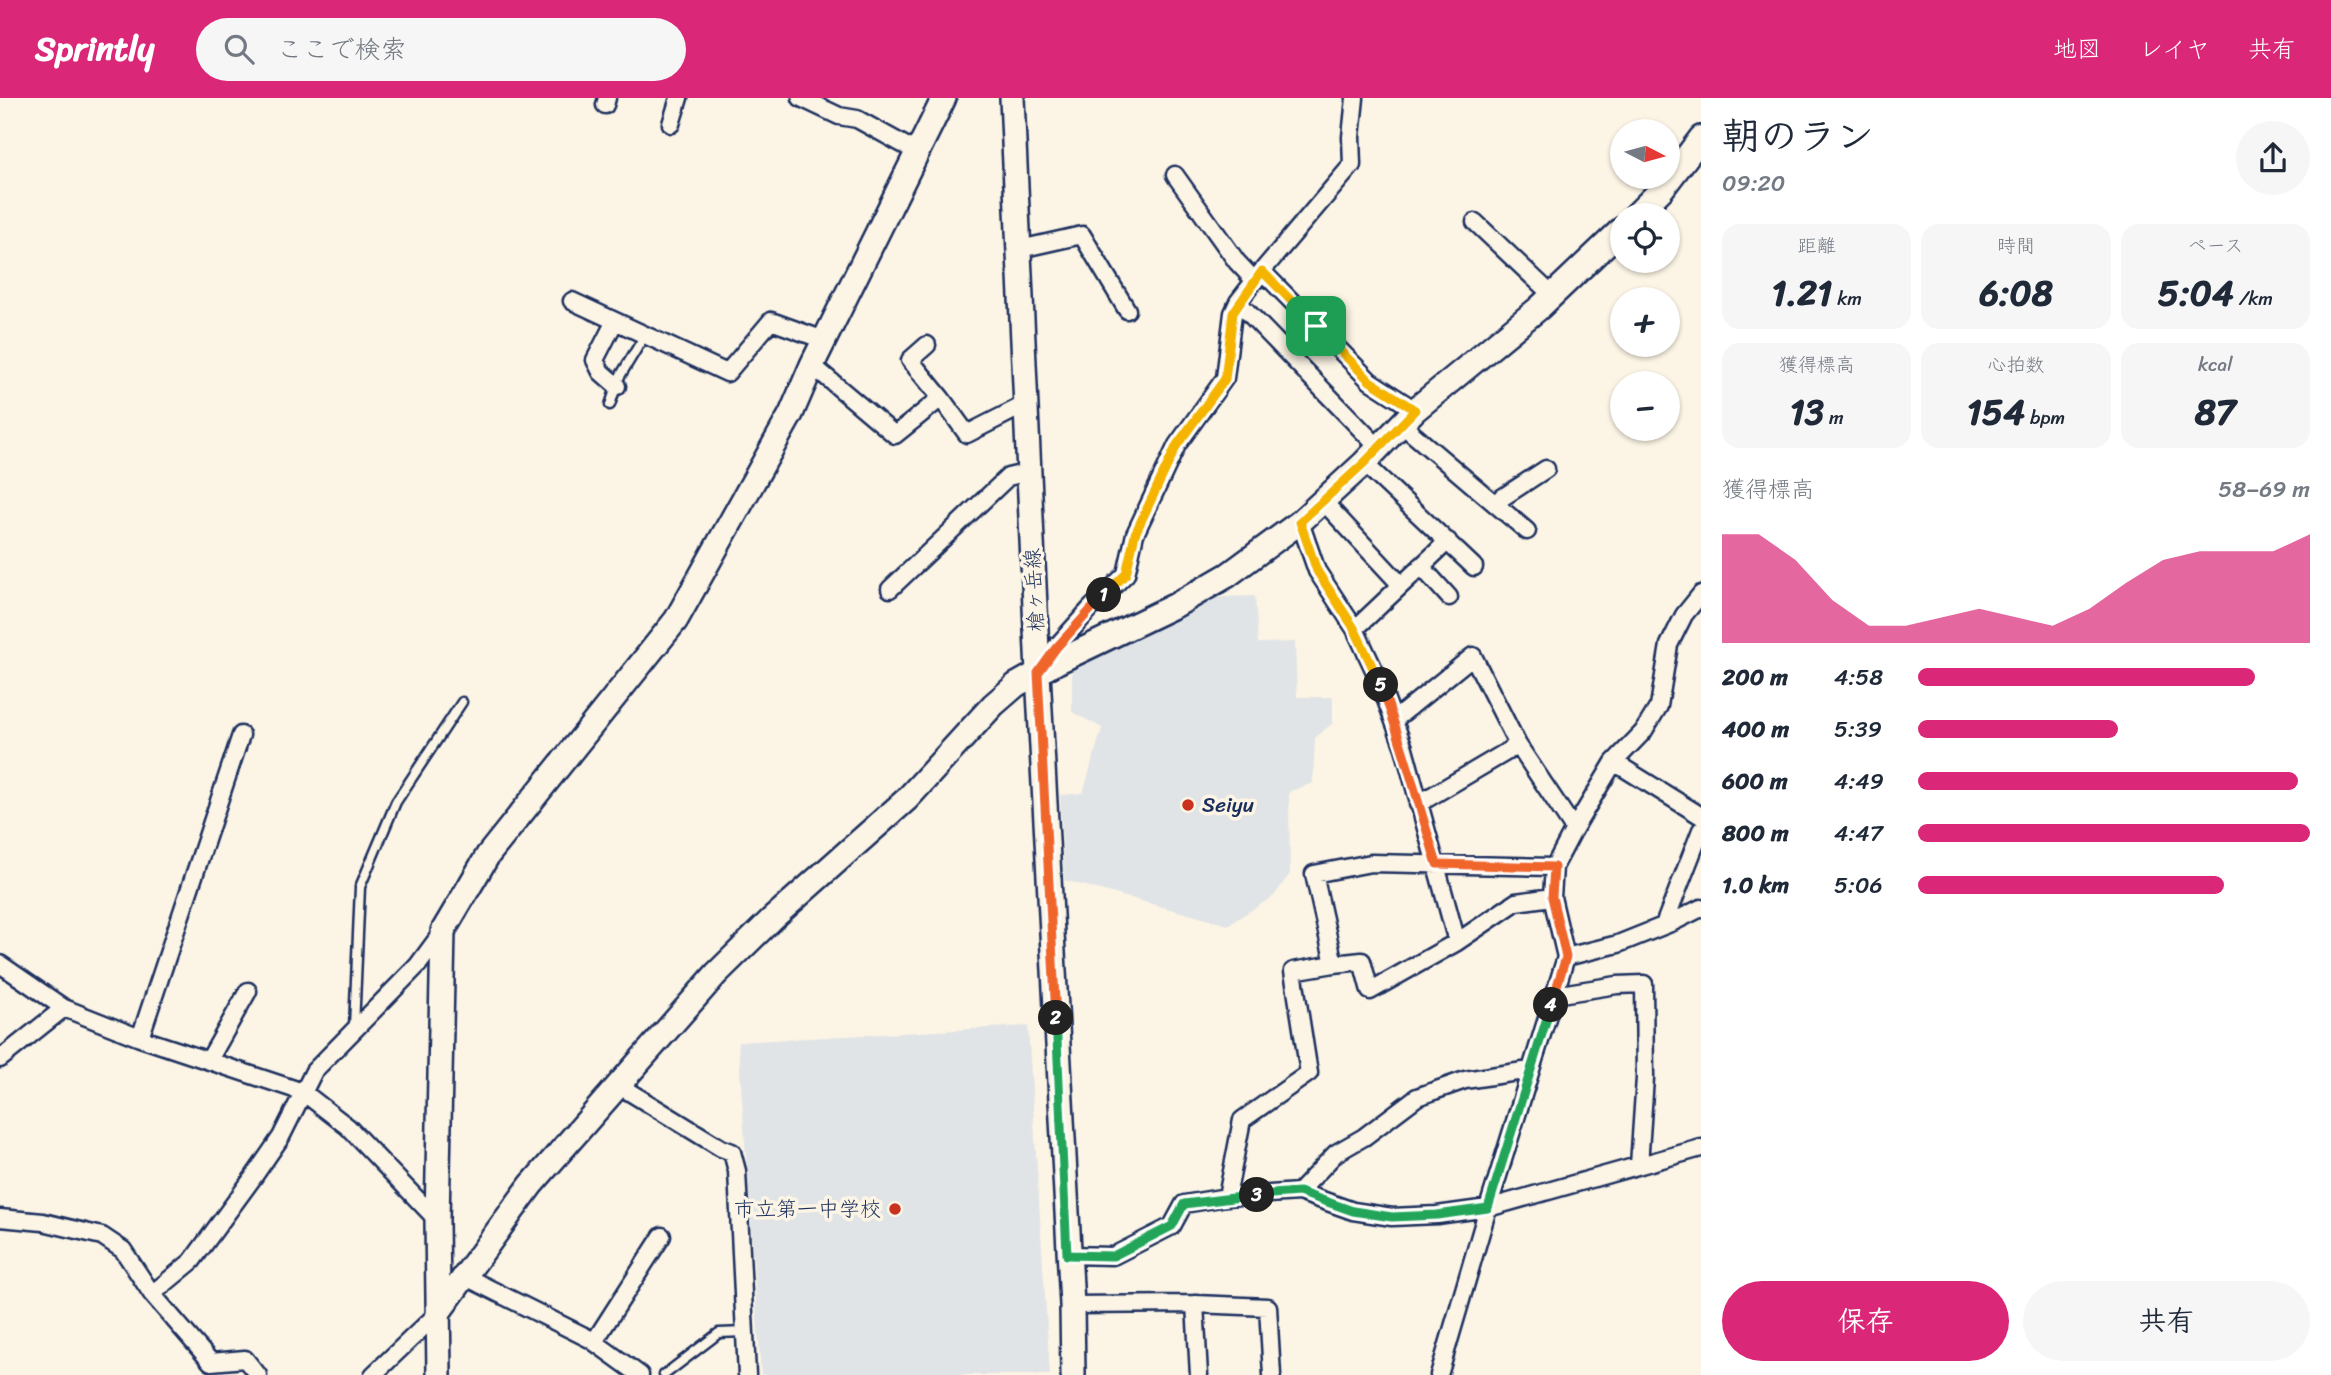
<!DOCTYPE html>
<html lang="ja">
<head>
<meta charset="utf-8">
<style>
  :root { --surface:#fff; --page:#f6f6f7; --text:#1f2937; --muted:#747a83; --accent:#db2777 }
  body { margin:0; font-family:Sriracha,"Klee One",sans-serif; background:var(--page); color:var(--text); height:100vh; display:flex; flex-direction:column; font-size:26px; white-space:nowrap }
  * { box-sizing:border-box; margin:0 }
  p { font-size:23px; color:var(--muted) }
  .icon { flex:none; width:38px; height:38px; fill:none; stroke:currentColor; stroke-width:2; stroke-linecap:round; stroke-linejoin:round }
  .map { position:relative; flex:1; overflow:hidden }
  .sheet { display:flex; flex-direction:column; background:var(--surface); width:630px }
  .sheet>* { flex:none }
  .needle { width:46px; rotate:96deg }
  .fabs { position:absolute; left:1610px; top:21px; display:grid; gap:14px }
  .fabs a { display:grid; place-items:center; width:70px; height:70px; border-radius:50%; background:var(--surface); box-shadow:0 2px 5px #0004; font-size:35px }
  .pin { position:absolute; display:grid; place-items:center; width:60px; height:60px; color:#fff; margin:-30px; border-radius:14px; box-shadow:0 4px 10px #0006 }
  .km { position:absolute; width:35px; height:35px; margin:-18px; border-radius:50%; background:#222; color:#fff; font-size:19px; line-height:35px; text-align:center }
  .round { display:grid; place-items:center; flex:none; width:74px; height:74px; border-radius:37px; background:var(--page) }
  .summary { display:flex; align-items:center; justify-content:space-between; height:119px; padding:0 21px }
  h1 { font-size:38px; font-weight:800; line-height:52px }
  .stats { display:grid; grid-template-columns:repeat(3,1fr); gap:10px; height:119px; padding:7px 21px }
  .stats div { display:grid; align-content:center; border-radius:18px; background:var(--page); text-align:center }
  .stats b { font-size:35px; font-weight:800 }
  .stats small { font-size:19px; font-weight:400 }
  .stats p { font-size:19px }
  .chart { height:196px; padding:14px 21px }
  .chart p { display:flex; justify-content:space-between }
  .chart svg { width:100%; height:126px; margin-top:7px; fill:var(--accent); opacity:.7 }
  .action { display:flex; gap:14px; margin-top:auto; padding:14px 21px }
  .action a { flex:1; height:80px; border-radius:42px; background:var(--accent); color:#fff; font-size:28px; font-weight:800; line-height:80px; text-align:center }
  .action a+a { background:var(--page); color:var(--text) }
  ul { padding:0 21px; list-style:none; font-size:23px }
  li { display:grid; grid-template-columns:112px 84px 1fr; align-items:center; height:52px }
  li i { height:18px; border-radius:9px; background:var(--accent) }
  header { display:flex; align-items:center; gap:42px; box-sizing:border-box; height:98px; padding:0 35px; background:var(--accent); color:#fff }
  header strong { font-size:33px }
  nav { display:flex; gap:38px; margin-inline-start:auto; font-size:24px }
  .search { width:490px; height:63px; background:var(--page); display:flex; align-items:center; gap:18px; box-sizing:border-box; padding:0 24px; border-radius:38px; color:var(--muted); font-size:26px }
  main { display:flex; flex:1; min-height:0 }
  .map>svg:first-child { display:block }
</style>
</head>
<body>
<header>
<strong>Sprintly</strong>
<div class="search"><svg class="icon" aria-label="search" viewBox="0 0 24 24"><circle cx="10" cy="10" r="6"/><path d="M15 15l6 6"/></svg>ここで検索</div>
<nav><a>地図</a><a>レイヤ</a><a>共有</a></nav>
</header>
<main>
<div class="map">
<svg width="1701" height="1277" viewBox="0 0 1701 1277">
  <rect width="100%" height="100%" fill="#fcf5e5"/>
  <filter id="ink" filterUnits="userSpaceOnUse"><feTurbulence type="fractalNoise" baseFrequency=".0143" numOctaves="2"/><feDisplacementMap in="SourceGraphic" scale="14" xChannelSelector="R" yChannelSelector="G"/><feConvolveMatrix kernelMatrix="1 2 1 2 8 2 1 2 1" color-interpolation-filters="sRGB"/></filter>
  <g filter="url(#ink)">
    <!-- built -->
    <path fill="#e1e4e6" d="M1255 498 1258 545 1295 544 1297 599H1333V625L1315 640 1313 685 1289 694 1290 776 1274 798 1228 827 1064 782 1060 697 1083 695 1102 630 1072 614V570L1218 499Z
      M1028 928 1050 1277H761L738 944Z"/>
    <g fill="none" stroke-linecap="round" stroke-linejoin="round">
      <!-- lane casing -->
      <g stroke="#1b2f5e" stroke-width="13">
        <path id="lane" d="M610 307 619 280 645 237
          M354 929 360 789 396 704 462 604
          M664 1277 719 1235 744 1234"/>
      </g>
      <!-- street casing -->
      <g stroke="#1b2f5e" stroke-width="21">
        <path id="street" d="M801 0 839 18 857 21 917 54
          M1355 0 1351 39 1352 67 1262 173 1370 283 1415 312
          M605 7 607 0
          M671 26 679 0
          M1175 77 1237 164 1255 183
          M1475 124 1552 197
          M1020 151 1082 137 1127 212
          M1262 173 1238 204 1379 350
          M572 203 727 275 771 223 824 242
          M615 223 595 262 601 274 617 288
          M927 247 910 262 941 300
          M812 267 895 337 941 300 967 336 1026 306
          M1401 326 1527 433
          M1364 365 1474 469
          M1323 403 1401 487
          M1494 405 1546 371
          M1300 424 1317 473 1355 531 1377 578 1404 650 1457 844
          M1421 468 1449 499
          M890 491 1008 379 1029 374
          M1355 531 1448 443
          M1040 571 1056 549 1090 511 1126 476 1135 436 1177 347 1225 280 1233 215 1238 204
          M1394 622 1473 558 1518 647 1574 731
          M1614 664 1701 718
          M1418 706 1518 647
          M1552 799 1516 804 1457 844 1370 893 1362 863 1334 866 1314 776 1371 765 1554 769
          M1664 827 1701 732
          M1566 859 1618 846 1673 824 1701 810
          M0 866 64 910 140 940 303 994 348 1029 437 1122
          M1554 897 1617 887 1644 886 1645 980 1639 1067
          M140 940 241 637
          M0 961 64 910
          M209 962 248 893
          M618 987 721 1050 732 1054 737 1073 747 1277
          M1299 1094 1336 1055 1364 1039 1417 999 1465 982 1530 972
          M1227 1099 1242 1022 1309 975 1293 873 1334 866
          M0 1120 43 1124 102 1138 123 1152 152 1196 211 1264 245 1261 258 1277
          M1067 1157 1113 1158 1172 1128 1184 1106 1227 1099 1299 1094 1353 1113 1392 1119 1437 1117 1488 1110 1701 1050
          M466 1179 590 1241 640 1277
          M152 1196 192 1163 252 1081 281 1039 314 973 418 867 443 833
          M1195 1206 1199 1277
          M1072 1207 1195 1206 1268 1209 1272 1277
          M594 1244 662 1138
          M373 1277 438 1215
          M1439 1277 1488 1110 1566 859 1552 799 1554 769 1574 731 1614 664 1643 634 1659 608 1669 547 1684 517 1701 496"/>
      </g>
      <!-- secondary casing -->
      <g stroke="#1b2f5e" stroke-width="28">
        <path id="secondary" d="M1012 0 1038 575 1072 1207 1073 1277
          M1636 117 1662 91 1701 40
          M438 1215 531 1087 716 876 772 821 907 701 993 607 1016 587 1057 564 1176 507 1228 477 1300 424 1364 365 1415 312 1539 210 1622 131
          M439 1277 437 1122 443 833 488 757 676 522 791 316 812 267 944 0"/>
      </g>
      <!-- lane -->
      <use href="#lane" stroke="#fcf5e5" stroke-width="8"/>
      <!-- street -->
      <use href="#street" stroke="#fcf5e5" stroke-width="16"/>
      <!-- secondary -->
      <use href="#secondary" stroke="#fcf5e5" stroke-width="23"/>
    </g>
  </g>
  <g fill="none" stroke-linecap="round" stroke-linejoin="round" filter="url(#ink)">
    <!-- split-1 casing -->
    <g stroke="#fff" stroke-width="14">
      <path id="split-1" d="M1104 497 1126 476 1135 436 1177 347 1225 281 1233 215 1262 173 1316 228"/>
    </g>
    <!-- split-2 casing -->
    <g stroke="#fff" stroke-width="14">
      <path id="split-2" d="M1056 920 1038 575 1056 550 1104 497"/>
    </g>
    <!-- split-3 casing -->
    <g stroke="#fff" stroke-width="14">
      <path id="split-3" d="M1056 920 1067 1157 1113 1158 1172 1128 1184 1106 1257 1097"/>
    </g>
    <!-- split-4 casing -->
    <g stroke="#fff" stroke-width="14">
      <path id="split-4" d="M1257 1097 1299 1094 1353 1113 1392 1119 1437 1117 1488 1110 1551 907"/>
    </g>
    <!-- split-5 casing -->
    <g stroke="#fff" stroke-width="14">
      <path id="split-5" d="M1381 587C1403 646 1418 706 1437 766L1554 769 1552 799 1566 859 1551 907"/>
    </g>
    <!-- split-6 casing -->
    <g stroke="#fff" stroke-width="14">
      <path id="split-6" d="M1316 228 1370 283 1415 312 1364 365 1300 424 1317 473 1354 530 1381 587"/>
    </g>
    <!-- split-1 -->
    <use href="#split-1" stroke="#f5b400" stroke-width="9"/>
    <!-- split-2 -->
    <use href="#split-2" stroke="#f0652b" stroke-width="9"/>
    <!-- split-3 -->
    <use href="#split-3" stroke="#22a559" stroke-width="9"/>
    <!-- split-4 -->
    <use href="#split-4" stroke="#22a559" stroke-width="9"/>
    <!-- split-5 -->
    <use href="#split-5" stroke="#f0652b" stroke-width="9"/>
    <!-- split-6 -->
    <use href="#split-6" stroke="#f5b400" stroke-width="9"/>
  </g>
  <!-- markers -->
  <g fill="#c8321e" stroke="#fcf5e5" stroke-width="2.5">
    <circle cx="1188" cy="707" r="7"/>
    <circle cx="895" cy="1111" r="7"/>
  </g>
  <g text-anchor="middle" stroke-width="7" stroke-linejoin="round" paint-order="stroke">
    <!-- street labels -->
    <g font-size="21" fill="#1b2f5e" stroke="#fcf5e5">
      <text transform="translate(1034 492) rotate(-93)" y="7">槍ヶ岳線</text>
    </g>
    <!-- poi labels -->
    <g font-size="21" fill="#1b2f5e" stroke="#fcf5e5" text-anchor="start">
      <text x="1202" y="714">Seiyu</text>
      <text x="881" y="1118" text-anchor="end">市立第一中学校</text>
    </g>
  </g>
</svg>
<div class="fabs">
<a><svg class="needle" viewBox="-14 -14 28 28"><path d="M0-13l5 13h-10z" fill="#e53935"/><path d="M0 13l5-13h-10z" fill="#747a83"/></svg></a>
<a><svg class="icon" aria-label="locate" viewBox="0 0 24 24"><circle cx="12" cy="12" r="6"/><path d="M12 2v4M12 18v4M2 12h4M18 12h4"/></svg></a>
<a>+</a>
<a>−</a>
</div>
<div class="pin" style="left:1316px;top:228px;background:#1e9e55"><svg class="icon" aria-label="arrive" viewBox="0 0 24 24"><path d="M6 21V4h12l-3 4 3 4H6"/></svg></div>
<b class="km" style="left:1104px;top:497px">1</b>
<b class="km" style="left:1056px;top:920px">2</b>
<b class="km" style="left:1257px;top:1097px">3</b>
<b class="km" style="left:1551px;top:907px">4</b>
<b class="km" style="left:1381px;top:587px">5</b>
</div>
<section class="sheet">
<div class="summary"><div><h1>朝のラン</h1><p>09:20</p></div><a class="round"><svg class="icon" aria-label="share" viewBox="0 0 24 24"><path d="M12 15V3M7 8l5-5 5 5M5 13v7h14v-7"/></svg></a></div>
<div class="stats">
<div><p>距離</p><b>1.21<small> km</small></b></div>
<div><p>時間</p><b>6:08</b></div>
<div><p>ペース</p><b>5:04<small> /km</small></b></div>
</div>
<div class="stats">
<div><p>獲得標高</p><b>13<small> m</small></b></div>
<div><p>心拍数</p><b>154<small> bpm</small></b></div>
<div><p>kcal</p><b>87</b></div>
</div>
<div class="chart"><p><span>獲得標高</span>58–69 m</p>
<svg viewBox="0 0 160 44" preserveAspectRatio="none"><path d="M0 44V6L10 6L20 15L30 29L40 38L50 38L60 35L70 32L80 35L90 38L100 32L110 23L120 15L130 12L140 12L150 12L160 6V44z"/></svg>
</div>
<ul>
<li><b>200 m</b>4:58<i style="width:86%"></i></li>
<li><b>400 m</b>5:39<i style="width:51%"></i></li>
<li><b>600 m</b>4:49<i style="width:97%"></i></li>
<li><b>800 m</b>4:47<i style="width:100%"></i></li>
<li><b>1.0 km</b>5:06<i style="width:78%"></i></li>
</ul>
<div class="action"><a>保存</a><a>共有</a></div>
</section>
</main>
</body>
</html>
